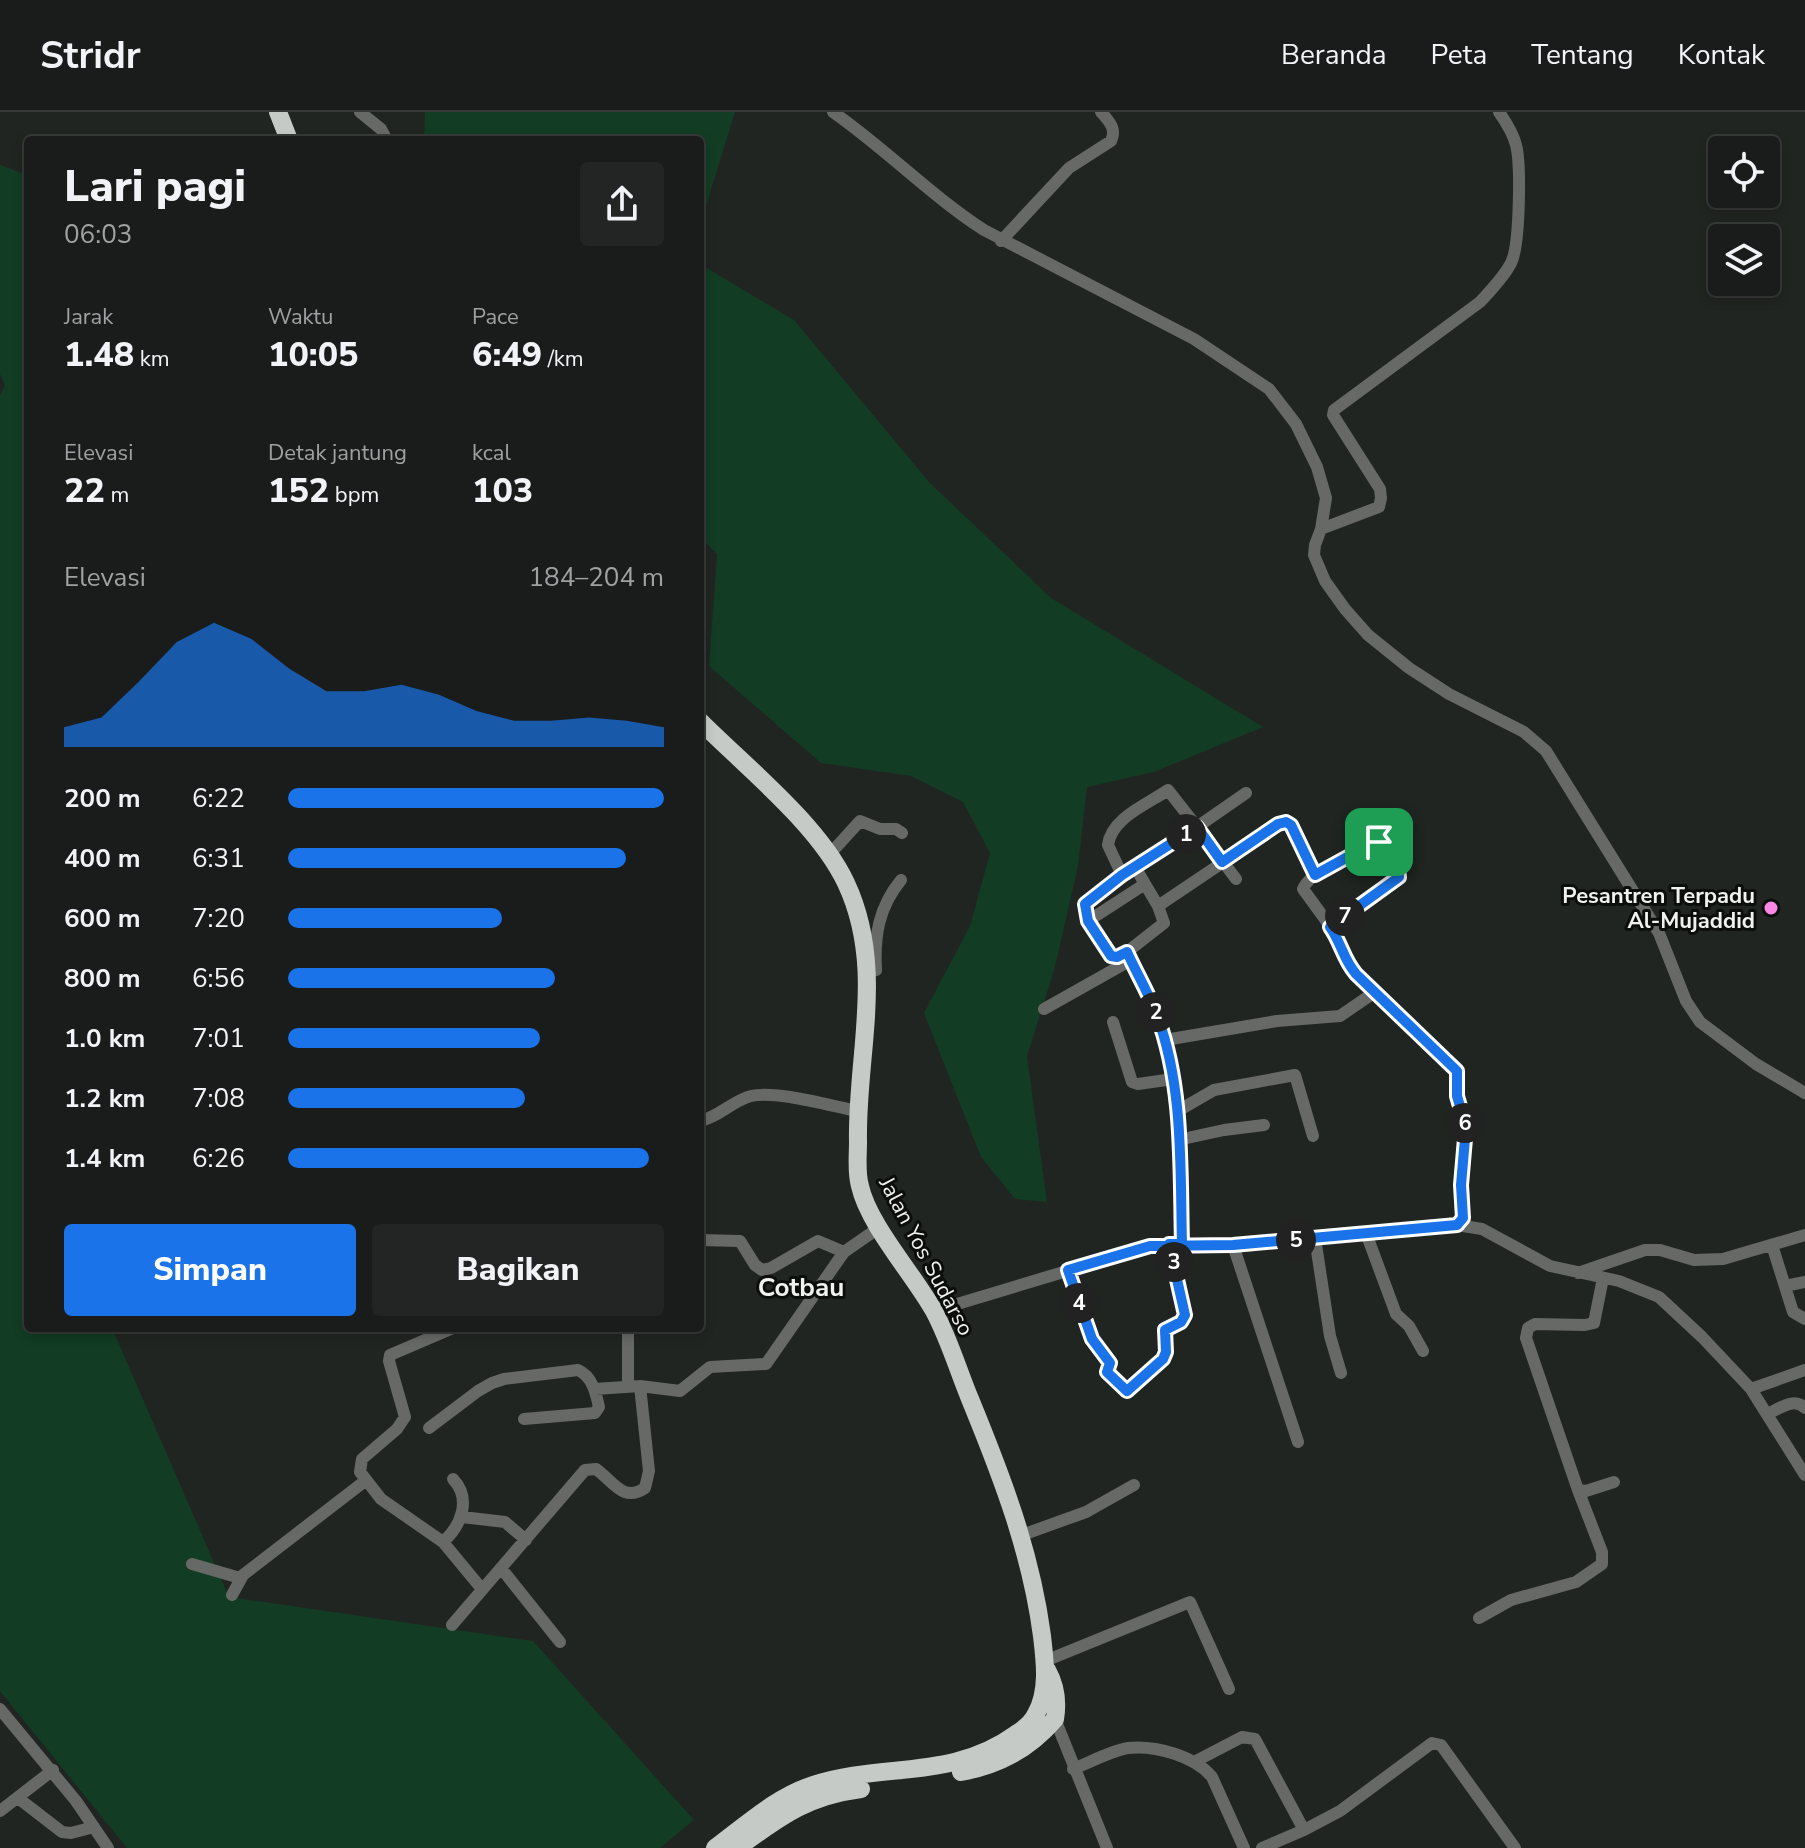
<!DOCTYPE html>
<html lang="id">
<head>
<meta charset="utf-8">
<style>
  :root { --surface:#191c1a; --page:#222523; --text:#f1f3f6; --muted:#9fa1a2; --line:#373a39; --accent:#1a73e8 }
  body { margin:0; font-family:"Nunito Sans",sans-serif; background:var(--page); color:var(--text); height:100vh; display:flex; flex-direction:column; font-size:30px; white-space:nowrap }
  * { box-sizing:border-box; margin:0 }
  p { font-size:26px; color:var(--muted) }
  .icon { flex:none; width:44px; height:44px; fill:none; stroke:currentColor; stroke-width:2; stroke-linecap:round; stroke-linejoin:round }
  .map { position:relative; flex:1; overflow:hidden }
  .sheet { position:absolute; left:24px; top:24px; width:680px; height:1196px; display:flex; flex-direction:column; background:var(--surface); border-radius:8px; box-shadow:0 4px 12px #0003,0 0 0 2px var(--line) }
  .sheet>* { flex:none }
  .controls { position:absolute; left:1708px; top:24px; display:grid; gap:16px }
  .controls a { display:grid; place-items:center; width:72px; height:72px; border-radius:8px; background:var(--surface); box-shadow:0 4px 12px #0003,0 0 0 2px var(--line); font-size:40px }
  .pin { position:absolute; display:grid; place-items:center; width:68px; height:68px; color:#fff; margin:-34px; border-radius:16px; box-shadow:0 4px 12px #0006 }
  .km { position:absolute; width:40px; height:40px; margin:-20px; border-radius:50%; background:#222; color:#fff; font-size:22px; line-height:40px; text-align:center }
  .round { display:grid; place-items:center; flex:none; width:84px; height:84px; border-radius:8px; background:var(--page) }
  .overview { display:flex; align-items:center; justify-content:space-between; height:136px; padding:0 40px }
  h1 { font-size:44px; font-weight:800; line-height:60px }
  .metrics { display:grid; grid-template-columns:repeat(3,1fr); gap:12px; height:136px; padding:8px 40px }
  .metrics div { display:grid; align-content:center }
  .metrics b { font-size:34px; font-weight:800 }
  .metrics small { font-size:22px; font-weight:400 }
  .metrics p { font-size:22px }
  .chart { height:224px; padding:16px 40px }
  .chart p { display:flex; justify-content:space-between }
  .chart svg { width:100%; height:144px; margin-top:8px; fill:var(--accent); opacity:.7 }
  .cta { display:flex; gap:16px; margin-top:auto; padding:16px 40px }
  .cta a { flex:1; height:92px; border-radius:8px; background:var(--accent); color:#fff; font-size:32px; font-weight:800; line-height:92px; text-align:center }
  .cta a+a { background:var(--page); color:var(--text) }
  ul { padding:0 40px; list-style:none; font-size:26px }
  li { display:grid; grid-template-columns:128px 96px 1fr; align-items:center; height:60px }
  li i { height:20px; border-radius:10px; background:var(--accent) }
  header { display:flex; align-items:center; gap:48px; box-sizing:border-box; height:112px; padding:0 40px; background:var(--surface); border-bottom:2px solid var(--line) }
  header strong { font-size:38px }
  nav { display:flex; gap:44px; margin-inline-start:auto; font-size:28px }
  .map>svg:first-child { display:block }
</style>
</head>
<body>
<header>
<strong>Stridr</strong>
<nav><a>Beranda</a><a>Peta</a><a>Tentang</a><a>Kontak</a></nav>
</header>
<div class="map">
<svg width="1805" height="1736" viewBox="0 0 1805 1736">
  <rect width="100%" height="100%" fill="#212522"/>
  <!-- green -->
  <path fill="#123c23" d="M425 0H735L700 113V28H424Z
    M0 53 28 63V1216H112L229 1485 533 1529 694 1708 660 1736H127L0 1579V283L5 274 0 262Z
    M700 152 794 208 929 370 1051 486 1263 615 1154 660 1087 675 1078 754 1055 855 1027 944 1047 1090 1015 1087 981 1045 924 901 970 814 990 741 963 690 911 664 821 651 709 554 717 442 700 425Z"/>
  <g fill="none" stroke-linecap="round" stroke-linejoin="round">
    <!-- minor -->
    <path stroke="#676967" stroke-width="12" d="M360 0 381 17 387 28
      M833 0C886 37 930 83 984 118L1194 227 1269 277 1296 312 1317 355 1326 386 1321 417 1315 433 1314 443 1325 469 1345 497 1368 523 1409 556 1449 582 1524 620 1546 639 1659 821 1686 889 1700 910 1756 952 1805 981
      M1001 129 1069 56 1111 29C1117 17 1109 9 1101 0
      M1321 417 1379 395 1381 386 1380 377 1333 303 1334 298 1480 190C1491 178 1504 165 1511 151 1520 134 1521 52 1516 33 1513 21 1506 10 1499 0
      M830 742 860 709 880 717H896L902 721
      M1135 755 1158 794 1164 811 1127 840 1114 845 1088 809 1084 796C1095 773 1173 731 1197 715L1236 767
      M1122 763 1108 733C1111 706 1148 692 1168 678L1197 715 1246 681
      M1158 794 1283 710 1291 713 1315 763
      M1088 809 1145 772
      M1330 815 1399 765 1398 757 1379 730 1373 731C1356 740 1309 760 1303 777L1338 825 1347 852 1457 959V984L1466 1015 1461 1073 1464 1103 1457 1113
      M1127 840C1136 860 1148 880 1156 901 1184 973 1180 1056 1182 1132
      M867 861 876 858C874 823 879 795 901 768
      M1044 897 1131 848
      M1113 910 1132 970 1138 972 1173 967
      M1165 928 1277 909 1340 904 1375 880
      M1176 1000 1214 978 1295 963 1313 1024
      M700 1009C719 1005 732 989 751 984 775 978 831 994 857 999
      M1178 1028 1224 1018 1264 1013
      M1366 1121 1396 1202 1409 1214 1423 1239
      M1315 1126 1330 1224 1341 1261
      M700 1128 740 1129 755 1153 762 1158 771 1156 818 1129 844 1140
      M1233 1133 1298 1330
      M1772 1133 1793 1200 1805 1207
      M1068 1158 1096 1235 1110 1251 1107 1259 1123 1277 1128 1279 1163 1247 1166 1240 1165 1218 1181 1210 1185 1203 1169 1132
      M1578 1161 1645 1138H1660L1694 1148 1723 1147 1805 1123
      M1603 1166 1594 1211 1585 1213 1535 1212 1528 1216 1526 1226 1578 1378 1586 1379 1614 1370
      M1785 1174 1805 1170
      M934 1199 1150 1134 1169 1132 1233 1133 1457 1113 1482 1117 1550 1154 1619 1169 1659 1185 1702 1225 1751 1277 1805 1363
      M453 1216 390 1243 389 1249 405 1305 397 1317 362 1347 360 1360 381 1387 443 1430 481 1476
      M628 1216V1274
      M595 1277 640 1274 680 1279 710 1255 766 1252 844 1140 880 1115
      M1751 1277 1805 1258
      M1768 1302C1780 1296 1794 1285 1805 1296
      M429 1316 478 1279 492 1271 504 1267 578 1258C592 1264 596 1281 599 1295L595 1301 524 1307
      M462 1405 505 1410 526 1428
      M1022 1423 1086 1400 1134 1373
      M443 1430C461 1414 472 1387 453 1367
      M192 1452 240 1466
      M501 1456 560 1530
      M232 1483 243 1463 365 1369
      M1479 1506 1511 1488 1576 1470 1602 1452V1440L1578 1378
      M452 1513 585 1358 596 1357C613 1369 623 1391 645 1376L649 1359 640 1274
      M1045 1549 1190 1490 1229 1577
      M0 1597 76 1689 108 1736
      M1055 1607 1107 1736
      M1194 1650 1242 1625 1255 1627 1304 1718
      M1073 1657C1091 1650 1110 1639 1128 1636 1155 1633 1195 1644 1212 1665L1244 1736
      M18 1686 62 1720 71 1721 94 1715
      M0 1699 53 1658
      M1262 1736 1304 1718 1340 1699 1432 1631 1441 1633 1515 1736"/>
    <!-- highway -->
    <path stroke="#c5cac6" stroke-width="18" d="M278 0 289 28
      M700 609C746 655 819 713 846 771 886 856 856 943 858 1030 858 1044 856 1061 860 1074 868 1112 914 1163 934 1199 949 1227 958 1258 970 1287 1002 1365 1031 1440 1042 1524 1045 1549 1049 1579 1036 1602 1032 1611 1024 1617 1016 1622 951 1669 883 1650 813 1673 776 1685 746 1713 715 1736
      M961 1660C999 1653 1029 1637 1055 1607 1058 1589 1056 1574 1047 1558
      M737 1736C780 1705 806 1684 861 1677"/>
  </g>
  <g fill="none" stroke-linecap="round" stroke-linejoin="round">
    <!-- route casing -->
    <g stroke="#fff" stroke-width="16">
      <path id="route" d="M1379 730 1373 731 1315 763 1291 713 1286 710 1278 712 1222 750 1197 715 1122 763 1085 792 1088 809 1111 844 1117 845 1127 840C1136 860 1148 880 1156 901 1184 973 1180 1056 1182 1132H1169L1185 1203 1181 1210 1165 1218 1166 1240 1163 1247 1127 1279 1107 1260 1110 1251 1092 1227 1068 1158 1150 1134 1233 1133 1457 1113 1463 1106 1461 1073 1466 1015 1457 984V959L1356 862C1343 847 1341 830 1330 815L1399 765 1398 757 1379 730"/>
    </g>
    <!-- route -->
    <use href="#route" stroke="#1a73e8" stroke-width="10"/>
  </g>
  <!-- markers -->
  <circle fill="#fb87e5" stroke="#0c0e0c" stroke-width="3" cx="1771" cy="796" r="8"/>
  <g text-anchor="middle" stroke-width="6" stroke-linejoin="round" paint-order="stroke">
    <!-- poi labels -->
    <g font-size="22" font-weight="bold" fill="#eff2ef" stroke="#0c0e0c" text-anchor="end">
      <text x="1755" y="791">Pesantren Terpadu<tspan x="1755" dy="25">Al-Mujaddid</tspan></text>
    </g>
    <!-- street labels -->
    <g font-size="22" fill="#eff2ef" stroke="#0c0e0c">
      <text transform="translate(927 1144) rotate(62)" y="8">Jalan Yos Sudarso</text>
    </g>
    <!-- quarter labels -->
    <g font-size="26" font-weight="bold" fill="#eff2ef" stroke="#0c0e0c">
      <text x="801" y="1184">Cotbau</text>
    </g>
  </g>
</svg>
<div class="controls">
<a><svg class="icon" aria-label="locate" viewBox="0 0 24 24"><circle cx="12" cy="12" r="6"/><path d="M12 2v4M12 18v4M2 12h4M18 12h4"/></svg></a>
<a><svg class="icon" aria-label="layers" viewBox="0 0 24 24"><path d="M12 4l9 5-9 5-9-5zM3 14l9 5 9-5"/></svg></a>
</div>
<div class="pin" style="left:1379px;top:730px;background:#1e9e55"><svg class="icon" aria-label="arrive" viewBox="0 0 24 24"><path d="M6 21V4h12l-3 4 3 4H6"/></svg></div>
<b class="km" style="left:1186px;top:722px">1</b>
<b class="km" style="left:1156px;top:900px">2</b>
<b class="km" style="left:1174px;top:1150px">3</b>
<b class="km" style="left:1079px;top:1191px">4</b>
<b class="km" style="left:1296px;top:1128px">5</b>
<b class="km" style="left:1465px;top:1011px">6</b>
<b class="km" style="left:1345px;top:804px">7</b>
<section class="sheet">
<div class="overview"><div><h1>Lari pagi</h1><p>06:03</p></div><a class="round"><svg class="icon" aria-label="share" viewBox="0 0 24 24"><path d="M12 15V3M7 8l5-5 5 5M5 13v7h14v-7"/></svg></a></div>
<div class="metrics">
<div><p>Jarak</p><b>1.48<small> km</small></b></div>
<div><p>Waktu</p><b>10:05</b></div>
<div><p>Pace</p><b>6:49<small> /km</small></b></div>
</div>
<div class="metrics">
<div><p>Elevasi</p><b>22<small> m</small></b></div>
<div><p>Detak jantung</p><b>152<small> bpm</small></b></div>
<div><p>kcal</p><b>103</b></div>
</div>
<div class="chart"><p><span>Elevasi</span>184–204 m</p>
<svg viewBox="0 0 160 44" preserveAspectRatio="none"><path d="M0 44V38L10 35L20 24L30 12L40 6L50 11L60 20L70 27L80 27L90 25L100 28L110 33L120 36L130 36L140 35L150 36L160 38V44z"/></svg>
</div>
<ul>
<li><b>200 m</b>6:22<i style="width:100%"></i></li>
<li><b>400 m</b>6:31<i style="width:90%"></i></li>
<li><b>600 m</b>7:20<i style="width:57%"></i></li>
<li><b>800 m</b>6:56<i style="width:71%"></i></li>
<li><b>1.0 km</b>7:01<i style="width:67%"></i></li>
<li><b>1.2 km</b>7:08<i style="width:63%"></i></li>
<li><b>1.4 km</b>6:26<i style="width:96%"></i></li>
</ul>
<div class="cta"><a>Simpan</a><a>Bagikan</a></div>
</section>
</div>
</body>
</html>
